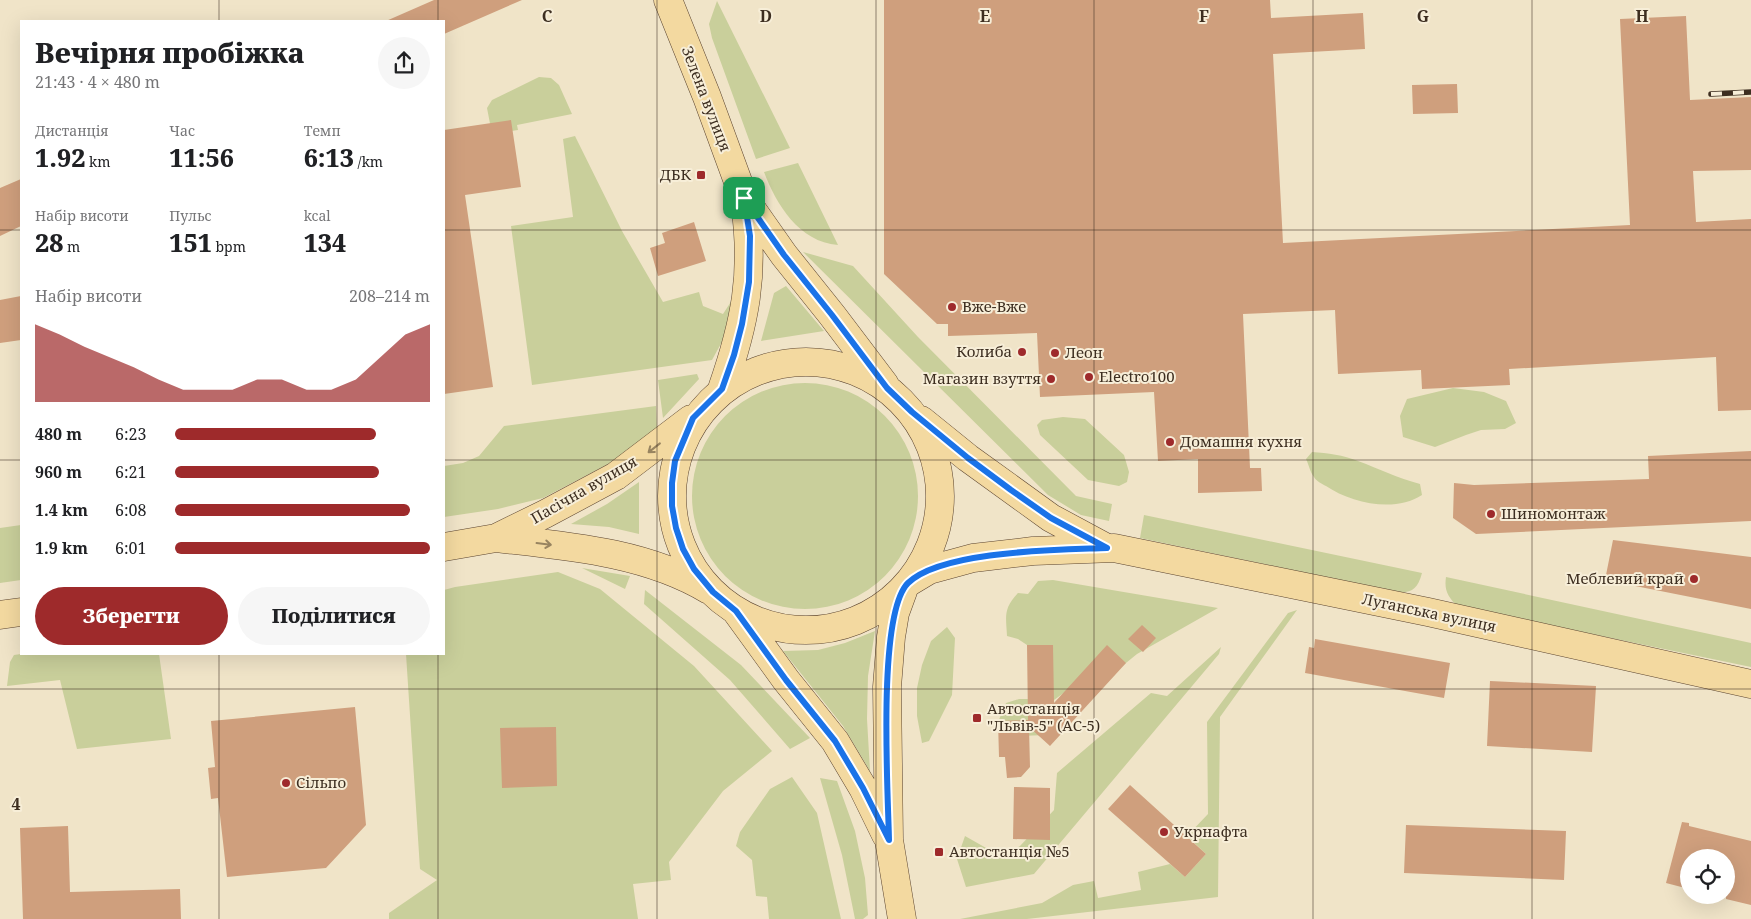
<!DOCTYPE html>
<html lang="uk">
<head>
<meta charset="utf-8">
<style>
  :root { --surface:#fff; --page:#f6f6f6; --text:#202124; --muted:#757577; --accent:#9e2a2b }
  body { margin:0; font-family:"Noto Serif",serif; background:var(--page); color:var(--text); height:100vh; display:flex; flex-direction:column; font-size:19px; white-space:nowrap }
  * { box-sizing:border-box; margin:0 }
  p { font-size:16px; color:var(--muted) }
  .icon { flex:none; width:28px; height:28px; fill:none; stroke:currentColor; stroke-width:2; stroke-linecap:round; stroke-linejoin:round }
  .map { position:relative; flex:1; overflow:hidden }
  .details { position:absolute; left:20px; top:20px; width:425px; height:635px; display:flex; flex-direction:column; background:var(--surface); border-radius:0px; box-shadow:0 5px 20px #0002 }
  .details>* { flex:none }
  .buttons { position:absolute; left:1680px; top:849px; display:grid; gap:10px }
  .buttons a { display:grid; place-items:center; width:55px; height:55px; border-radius:50%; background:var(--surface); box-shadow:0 5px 20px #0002; font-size:25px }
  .pin { position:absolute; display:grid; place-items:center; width:42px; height:42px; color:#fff; margin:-21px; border-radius:10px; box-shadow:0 2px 8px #0006 }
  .round { display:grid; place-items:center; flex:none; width:52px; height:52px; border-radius:26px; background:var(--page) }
  .summary { display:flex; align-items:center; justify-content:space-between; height:85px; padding:0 15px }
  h1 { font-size:28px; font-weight:800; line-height:38px }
  .stats { display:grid; grid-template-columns:repeat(3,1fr); gap:8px; height:85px; padding:5px 15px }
  .stats div { display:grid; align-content:center }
  .stats b { font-size:25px; font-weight:800 }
  .stats small { font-size:14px; font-weight:400 }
  .stats p { font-size:14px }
  .chart { height:140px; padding:10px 15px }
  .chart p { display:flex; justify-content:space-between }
  .chart svg { width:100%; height:90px; margin-top:5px; fill:var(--accent); opacity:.7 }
  .cta { display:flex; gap:10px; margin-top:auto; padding:10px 15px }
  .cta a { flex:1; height:58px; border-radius:30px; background:var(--accent); color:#fff; font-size:20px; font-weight:800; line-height:58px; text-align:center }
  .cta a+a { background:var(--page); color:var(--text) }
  ul { padding:0 15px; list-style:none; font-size:16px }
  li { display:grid; grid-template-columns:80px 60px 1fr; align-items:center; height:38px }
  li i { height:12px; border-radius:6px; background:var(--accent) }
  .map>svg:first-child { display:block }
</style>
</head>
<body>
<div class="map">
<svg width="1751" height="919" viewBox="0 0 1751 919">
  <rect width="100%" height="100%" fill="#f0e4c8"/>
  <!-- green -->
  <path fill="#c9cf9b" d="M717 1 790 148 756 159 712 38 709 24Z
    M539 77 551 78 559 85 572 114 517 125 518 130 492 134 487 108 492 100Z
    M575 136 622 231 663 302 699 292 703 306 723 314 734 297 735 318 712 360 532 385 511 226 573 217 563 139Z
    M798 163 838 245C799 242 776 204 764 172Z
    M803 252 853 266 918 337 1076 496 1112 504 1109 521 1081 515 1048 495Z
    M786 286 824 331 761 341 774 293Z
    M697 374 699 379 663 418 658 380Z
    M692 496a113 113 0 1 1 226 0a113 113 0 1 1-226 0Z
    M1453 388 1484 392 1506 401 1516 423 1505 429 1481 430 1466 435 1435 447 1403 437 1400 416 1407 399Z
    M656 406 657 430 612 462 543 498 498 509 444 517V466L463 463 479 456 504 426Z
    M1063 417 1085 419 1124 455 1129 472 1127 482 1119 486 1088 480 1040 435 1037 425 1042 420Z
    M1312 452C1328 453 1343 455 1358 461 1380 469 1397 478 1420 484L1422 495C1395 513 1351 503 1326 486 1322 484 1316 481 1314 477 1310 472 1309 465 1306 459Z
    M639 482V534L609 527 571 524 607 504Z
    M1144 515 1422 573C1417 592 1409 594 1391 591L1140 538Z
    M21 525V580L0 583V528Z
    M582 568 630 576 625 589Z
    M558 572 600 589 694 666 772 751 723 791 669 862 671 880 633 884 638 919H389V913L437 880 420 869 406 654H444V590L455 587Z
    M1446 577 1751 643V667L1457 606C1448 596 1444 591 1446 577Z
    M1053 580 1218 608 1137 654 1078 702 1065 692 1054 700 1055 715 1046 735 1020 736 1007 734 998 722 1006 703 1019 699H1028L1053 667V645H1027L1018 639 1007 636C1006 616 1003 609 1018 593L1028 594 1038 581Z
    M645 590 741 665 810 738 790 749 730 680 644 604Z
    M1297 610 1220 717 1218 897 1027 919H960L1042 903 1073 885 1094 881 1098 898 1141 890 1138 872 1170 864 1185 877 1206 854 1187 836 1208 814 1207 722 1288 613Z
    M947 627 955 638 952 695 929 741 922 743 917 716V688L922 665 931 641Z
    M875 631 868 676 867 719 870 771 843 726 783 651 818 650 845 643Z
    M1221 647 1219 654 1034 874 966 887 957 859 965 836 1002 857 1020 846 1054 810 1057 773 1151 693 1167 696Z
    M21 654H159L171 739 77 749 60 680 7 686 10 662 14 655Z
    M792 777 817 813 841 919H769L767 897 756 896 752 860 736 846 740 832 770 789Z
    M820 778 837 781 855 831 865 878 868 915 863 919H855L842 855Z"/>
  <!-- building -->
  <path fill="#cf9f7d" d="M434 0H522L444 34V21H386Z
    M884 0H1270L1271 18 1363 13 1365 49 1273 54 1283 243 1630 225 1620 19 1686 16 1690 100 1751 97V170L1693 171 1696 222 1751 219V410L1718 411 1716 357 1509 369 1510 385 1422 389 1421 370 1338 374 1335 310 1243 314 1250 468H1261L1262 491 1198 493V459L1158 461 1154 392 1040 397 1037 333 948 336V324H937L884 274Z
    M1457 84 1458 113 1413 114 1412 85Z
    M511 120 521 187 465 195 493 387 444 394V130Z
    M21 179V226L0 236V188Z
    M694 222 706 261 658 276 650 248 665 243 662 233Z
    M21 296V340L0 343V300Z
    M1751 451V521L1476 534 1453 518 1454 483 1474 485 1649 479 1648 456Z
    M1613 540 1751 557V609L1605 580Z
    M1142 625 1156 638 1143 652 1128 639Z
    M1315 639 1450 663 1444 698 1305 673 1309 647 1314 648Z
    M1027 645H1053L1054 703 1107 645 1126 663 1050 746 1029 727 1030 767 1021 777 1007 778 1005 757H999L998 721 1028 720Z
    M1490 681 1596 686 1592 752 1487 746Z
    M355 707 366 825 326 868 227 877 218 798 211 799 208 768 215 767 211 721Z
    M556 727 557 786 502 788 500 728Z
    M1130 785 1206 854 1185 877 1108 809Z
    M1014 787 1050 788V840L1013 839Z
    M1682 822 1689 823V826L1751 841V905L1726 899V858H1689V889L1666 883Z
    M1406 825 1566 831 1564 880 1404 873Z
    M68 826 70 892 180 889 181 919H23L20 828Z"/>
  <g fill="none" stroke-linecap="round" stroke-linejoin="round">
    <!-- major casing -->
    <g stroke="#5b4430" stroke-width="29">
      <path id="major" d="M668 0 707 97 744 198 784 255 832 315 885 385
        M672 496a134 134 0 1 1 268 0a134 134 0 1 1-268 0Z
        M722 389C745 323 755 274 745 204
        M921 420 968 458 1051 518 1105 547
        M496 538C567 546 646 552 709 590
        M444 547 496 538 545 514 616 476 691 419
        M909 582 929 570 973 558 1033 551 1114 548 1428 612 1751 684
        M736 611 786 680 835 741 863 788 886 835
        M0 615 21 612
        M902 919 889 840 887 687 891 637 895 613 903 591"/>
    </g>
    <!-- major -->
    <use href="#major" stroke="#f3d9a0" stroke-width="28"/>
    <!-- rail casing -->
    <g stroke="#3d2e20" stroke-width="5.5">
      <path id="rail" d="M1711 94 1751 92"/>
    </g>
    <!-- rail -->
    <use href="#rail" stroke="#f7eed8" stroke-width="4" stroke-dasharray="11" stroke-linecap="butt"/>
  </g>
  <!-- one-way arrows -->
  <defs><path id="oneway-shaft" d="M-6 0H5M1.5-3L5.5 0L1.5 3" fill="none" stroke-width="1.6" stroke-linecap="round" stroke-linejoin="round" transform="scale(1.25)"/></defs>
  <g stroke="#988460">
    <use href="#oneway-shaft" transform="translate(654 448) rotate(142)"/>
    <use href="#oneway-shaft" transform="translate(544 544) rotate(7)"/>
  </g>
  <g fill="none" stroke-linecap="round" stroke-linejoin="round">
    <!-- route casing -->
    <g stroke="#fff" stroke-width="10">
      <path id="route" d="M744 198 784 255 832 315 887 388 912 412 968 458 1011 490 1051 518 1107 548C1060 550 942 550 908 583 877 614 888 792 889 840L863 788 835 741 786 680 736 611 713 592 694 569 683 549 676 528 672 506V483L675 461 693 418 722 389 734 355 742 324 749 282 750 236Z"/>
    </g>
    <!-- route -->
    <use href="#route" stroke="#1a73e8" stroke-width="6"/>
  </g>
  <!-- grid -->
  <path fill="none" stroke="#3d2e20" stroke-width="1" stroke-opacity="0.55" d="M219 0V21M438 0V21M657 0V919M876 0V919M1094 0V919M1313 0V919M1532 0V919M0 230H21M444 230H1751M0 460H21M444 460H1751M219 654V919M438 654V919M0 689H1751"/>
  <!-- markers -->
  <g fill="#9e2a2b" stroke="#f7eed8" stroke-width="2">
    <rect x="696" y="170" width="10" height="10" rx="2.5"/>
    <circle cx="952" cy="307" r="5"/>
    <circle cx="1022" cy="352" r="5"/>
    <circle cx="1055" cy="353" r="5"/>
    <circle cx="1089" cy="377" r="5"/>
    <circle cx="1051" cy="379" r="5"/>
    <circle cx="1170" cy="442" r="5"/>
    <circle cx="1491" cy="514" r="5"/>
    <circle cx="1694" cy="579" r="5"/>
    <rect x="972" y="713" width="10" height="10" rx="2.5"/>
    <circle cx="286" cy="783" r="5"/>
    <circle cx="1164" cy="832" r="5"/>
    <rect x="934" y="847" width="10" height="10" rx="2.5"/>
  </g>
  <g text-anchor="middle" stroke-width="4" stroke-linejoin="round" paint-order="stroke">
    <!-- street labels -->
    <g font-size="15" fill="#3d2e20" stroke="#f7eed8">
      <text transform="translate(706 99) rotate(69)" y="5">Зелена вулиця</text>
      <text transform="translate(584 490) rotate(-30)" y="5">Пасічна вулиця</text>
      <text transform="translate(1429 613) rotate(12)" y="5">Луганська вулиця</text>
    </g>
    <!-- poi labels -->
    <g font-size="15" fill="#3d2e20" stroke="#f7eed8" text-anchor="start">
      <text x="691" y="180" text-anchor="end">ДБК</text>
      <text x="962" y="312">Вже-Вже</text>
      <text x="1012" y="357" text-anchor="end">Колиба</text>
      <text x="1065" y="358">Леон</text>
      <text x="1099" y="382">Electro100</text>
      <text x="1041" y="384" text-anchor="end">Магазин взуття</text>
      <text x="1180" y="447">Домашня кухня</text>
      <text x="1501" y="519">Шиномонтаж</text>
      <text x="1684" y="584" text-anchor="end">Меблевий край</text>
      <text x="987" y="714">Автостанція<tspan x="987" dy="17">"Львів-5" (АС-5)</tspan></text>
      <text x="296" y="788">Сільпо</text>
      <text x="1174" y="837">Укрнафта</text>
      <text x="949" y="857">Автостанція №5</text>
    </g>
  </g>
  <g font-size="16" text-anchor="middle" font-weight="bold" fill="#3d2e20" stroke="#f7eed8" stroke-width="4" stroke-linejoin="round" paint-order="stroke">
    <text x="547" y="22">C</text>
    <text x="766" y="22">D</text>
    <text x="985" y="22">E</text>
    <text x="1204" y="22">F</text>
    <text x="1423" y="22">G</text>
    <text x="1642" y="22">H</text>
    <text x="16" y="810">4</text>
  </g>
</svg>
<div class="buttons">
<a><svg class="icon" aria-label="locate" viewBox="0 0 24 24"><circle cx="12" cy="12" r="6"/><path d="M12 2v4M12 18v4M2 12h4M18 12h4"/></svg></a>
</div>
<div class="pin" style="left:744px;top:198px;background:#1e9e55"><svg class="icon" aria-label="arrive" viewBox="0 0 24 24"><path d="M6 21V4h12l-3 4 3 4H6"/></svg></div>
<section class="details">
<div class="summary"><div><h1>Вечірня пробіжка</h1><p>21:43 · 4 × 480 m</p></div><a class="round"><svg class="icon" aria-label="share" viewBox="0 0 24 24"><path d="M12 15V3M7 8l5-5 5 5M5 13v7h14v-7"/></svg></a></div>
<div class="stats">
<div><p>Дистанція</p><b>1.92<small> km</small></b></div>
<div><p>Час</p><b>11:56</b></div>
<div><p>Темп</p><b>6:13<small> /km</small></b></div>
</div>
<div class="stats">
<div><p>Набір висоти</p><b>28<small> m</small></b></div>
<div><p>Пульс</p><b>151<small> bpm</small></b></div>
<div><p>kcal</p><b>134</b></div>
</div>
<div class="chart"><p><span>Набір висоти</span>208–214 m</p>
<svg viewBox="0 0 160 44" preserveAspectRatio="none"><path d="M0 44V6L10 11L20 17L30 22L40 27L50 33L60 38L70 38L80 38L90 33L100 33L110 38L120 38L130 33L140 22L150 11L160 6V44z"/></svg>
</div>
<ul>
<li><b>480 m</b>6:23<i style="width:79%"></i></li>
<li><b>960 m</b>6:21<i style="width:80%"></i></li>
<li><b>1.4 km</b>6:08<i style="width:92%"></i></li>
<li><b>1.9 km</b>6:01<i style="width:100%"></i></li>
</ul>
<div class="cta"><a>Зберегти</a><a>Поділитися</a></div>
</section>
</div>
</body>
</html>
